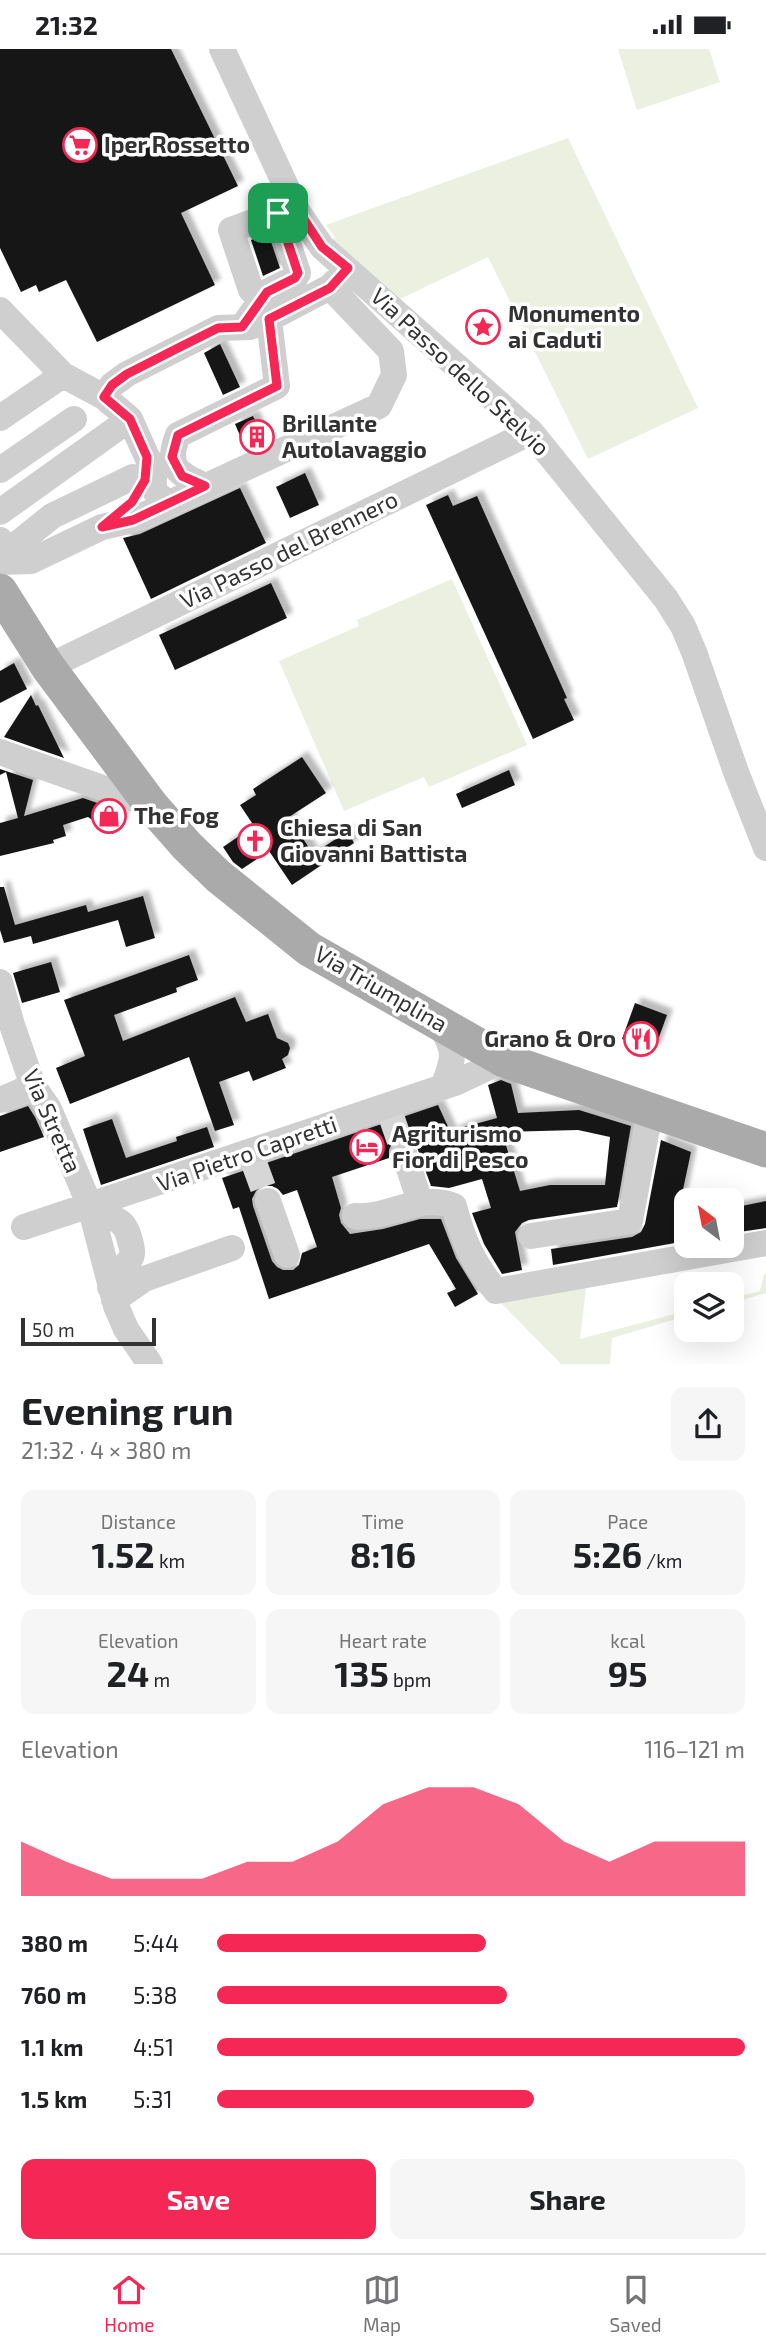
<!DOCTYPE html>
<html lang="en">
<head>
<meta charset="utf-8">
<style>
  :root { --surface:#fff; --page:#f6f6f6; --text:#202124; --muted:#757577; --line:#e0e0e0; --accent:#f52855 }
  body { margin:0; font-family:"Exo 2",sans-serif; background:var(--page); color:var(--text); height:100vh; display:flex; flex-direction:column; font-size:26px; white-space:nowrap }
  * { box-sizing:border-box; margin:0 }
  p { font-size:23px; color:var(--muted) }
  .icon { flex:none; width:38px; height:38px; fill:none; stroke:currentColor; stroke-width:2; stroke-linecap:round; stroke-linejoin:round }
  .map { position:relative; height:1315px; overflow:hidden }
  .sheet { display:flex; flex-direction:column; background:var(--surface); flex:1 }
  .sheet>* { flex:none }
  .needle { width:46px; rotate:328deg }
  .tools { position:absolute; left:674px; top:1139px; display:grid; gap:14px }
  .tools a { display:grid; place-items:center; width:70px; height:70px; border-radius:14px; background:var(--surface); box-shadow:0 7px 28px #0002; font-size:35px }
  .scale { position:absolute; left:21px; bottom:18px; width:135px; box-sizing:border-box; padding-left:7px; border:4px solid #323232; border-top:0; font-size:19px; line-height:24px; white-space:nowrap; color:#323232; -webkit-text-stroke:5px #fff; paint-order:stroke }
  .pin { position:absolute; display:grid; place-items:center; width:60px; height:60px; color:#fff; margin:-30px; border-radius:14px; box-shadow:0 4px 10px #0006 }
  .round { display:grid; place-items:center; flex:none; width:74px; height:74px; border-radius:14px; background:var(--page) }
  .head { display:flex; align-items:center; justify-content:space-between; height:119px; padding:0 21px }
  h1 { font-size:38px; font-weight:700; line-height:52px }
  .metrics { display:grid; grid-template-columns:repeat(3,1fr); gap:10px; height:119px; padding:7px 21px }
  .metrics div { display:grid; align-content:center; border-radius:14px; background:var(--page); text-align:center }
  .metrics b { font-size:35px; font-weight:700 }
  .metrics small { font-size:19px; font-weight:400 }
  .metrics p { font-size:19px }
  .chart { height:196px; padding:14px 21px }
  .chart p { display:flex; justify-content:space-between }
  .chart svg { width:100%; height:126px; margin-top:7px; fill:var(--accent); opacity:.7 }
  .action { display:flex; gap:14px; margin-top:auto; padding:14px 21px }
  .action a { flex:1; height:80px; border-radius:14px; background:var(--accent); color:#fff; font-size:28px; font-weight:700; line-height:80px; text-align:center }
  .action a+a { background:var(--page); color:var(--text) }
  ul { padding:0 21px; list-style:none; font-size:23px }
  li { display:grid; grid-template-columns:112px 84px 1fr; align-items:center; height:52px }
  li i { height:18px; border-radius:9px; background:var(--accent) }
  .status { display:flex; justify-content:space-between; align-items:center; height:49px; padding:0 35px; background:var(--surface); direction:ltr }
  .status svg { height:19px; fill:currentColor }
  .menu { display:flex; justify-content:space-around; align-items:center; height:98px; border-top:2px solid var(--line); background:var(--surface); font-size:19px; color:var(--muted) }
  .menu a { display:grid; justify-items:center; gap:4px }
  .menu .current { color:var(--accent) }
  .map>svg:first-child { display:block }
</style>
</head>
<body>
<div class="status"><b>21:32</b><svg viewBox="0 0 49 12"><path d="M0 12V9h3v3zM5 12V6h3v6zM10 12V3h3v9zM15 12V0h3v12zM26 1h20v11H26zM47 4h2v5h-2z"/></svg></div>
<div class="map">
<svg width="766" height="1315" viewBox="0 0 766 1315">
  <defs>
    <filter id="shadow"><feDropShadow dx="6" dy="-6" stdDeviation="2" flood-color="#0004"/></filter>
  </defs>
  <rect width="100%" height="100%" fill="#fff"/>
  <!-- green -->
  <path fill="#ebf0e0" d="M618 0H709L720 33 637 61Z
    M568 89 698 359 588 410 488 208 398 251 332 191 335 188 326 176Z
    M452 530 527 696 429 738 424 728 344 762 279 612 359 577 357 571Z
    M764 1225H766V1244L732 1254V1249L760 1242Z
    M587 1231 580 1290 686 1262V1267L612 1289 610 1315H561L502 1255V1246Z"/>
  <!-- building -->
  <path fill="#191919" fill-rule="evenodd" filter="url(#shadow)" d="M0 0H171L238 137 181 164 215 236 97 293 66 231 39 243 36 236 21 243 0 199Z
    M268 184 280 219 263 227 251 191Z
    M220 295 240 338 223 346 204 304Z
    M253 367 265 392 246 401 235 375Z
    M305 424 319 456 290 469 276 438Z
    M240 439 266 494 151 550 123 489 140 485Z
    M448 446 453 457 477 447 567 649 564 650 574 671 533 690 426 456Z
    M271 534 287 569 175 621 159 586Z
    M14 614 27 640 0 654V622Z
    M31 646 36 657 38 656 64 709 4 688Z
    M302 708 326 744 289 768 313 805 348 782 354 794 292 836 269 802 242 820 233 813 223 798 254 777 240 756 256 746 253 740Z
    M0 720 33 731 24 767 83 749 106 757 124 768 113 785 88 768 63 776 66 787 53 791 54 794 0 807V774L18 769 6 723 0 726Z
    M509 721 515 736 462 759 456 745Z
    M0 838H4L15 876 86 856 88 863 143 847 155 889 126 898 118 871 33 895 31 887 4 894 0 881Z
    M189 906 198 931 176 939 177 943 114 966 123 992 235 948 246 973 268 965 277 989 288 994 290 999 288 1006 282 1010 286 1019 253 1032 249 1022 219 1033 234 1076 215 1082 189 1008 70 1055 56 1019 85 1007 64 951Z
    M51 913 60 943 22 954 13 924Z
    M635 954 667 966 654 1002 622 990Z
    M501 1031 511 1035 518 1064 579 1061 631 1077 617 1158 529 1171 522 1174 515 1183 522 1221 502 1225 484 1195 472 1164 491 1159 482 1130 449 1139 431 1137 415 1093 408 1089H400L392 1094 389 1101V1109L332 1128 341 1159 339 1166 341 1174 350 1185 383 1180 420 1170H441L456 1209 478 1245 455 1258 447 1244 456 1240 429 1195 269 1250 239 1158 233 1160 222 1129 438 1056 451 1084 464 1078 497 1069 488 1036ZM578 1081 610 1088 605 1136H550L520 1142 502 1083ZM263 1137H272L278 1140 283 1146 297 1141 317 1198 302 1204 299 1216 293 1221H283L277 1218 272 1212 253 1157 252 1150 256 1142Z
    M28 1057 35 1068 44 1088 0 1103V1067Z
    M112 1070 126 1109 177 1092 176 1088 207 1078 214 1098 101 1136 83 1080Z
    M661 1091 691 1103 677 1169 686 1167V1192L553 1216 551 1200 632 1188 641 1183 645 1175Z
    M766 1152V1179L732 1184V1159Z"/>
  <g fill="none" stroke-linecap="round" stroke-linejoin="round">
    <!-- minor-tunnel -->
    <path stroke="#d6d6d6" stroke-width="26" stroke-dasharray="26 13" stroke-linecap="butt" d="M391 1067 404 1104
      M254 1114 268 1152"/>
    <!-- minor -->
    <path stroke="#cfcfcf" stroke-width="26" d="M222 0 298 163 322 198 531 383 666 550 683 577 694 603 736 723 766 799
      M251 241 231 181 294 158
      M0 261 63 326 104 348 130 370 147 408 155 420C153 439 151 444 169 453
      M242 278 267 243 295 229 298 224 278 164
      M104 348 112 336 127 325 218 279 250 278 269 270 330 238 342 226
      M0 369 63 326
      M0 421 74 370
      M205 437C178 425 165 418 178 386L277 337 269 270
      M0 463 130 370
      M0 491 7 500H11L52 467 133 428
      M0 513 31 512 102 478 133 471 379 357 394 326 391 302 330 238
      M48 618 531 383
      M0 703 151 756
      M0 933 12 976 33 1037 49 1060 90 1157 116 1257 126 1280 150 1315
      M439 974C456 1003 455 1007 443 1038
      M0 1051 33 1037
      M404 1104 420 1153
      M268 1152 287 1206
      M355 1167C389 1170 420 1143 454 1157 463 1191 473 1215 496 1242L766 1194
      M94 1171C111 1165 124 1170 129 1188 130 1193 133 1200 132 1205 131 1213 123 1217 118 1223 115 1227 113 1233 110 1238
      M24 1178 455 1034 504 1011
      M531 1187 630 1172 650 1063
      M114 1251 144 1230 232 1199"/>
    <!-- major -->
    <path stroke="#aaa" stroke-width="35" d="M0 542 48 618 151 756 187 797 218 827 309 900 504 1011 766 1101"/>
  </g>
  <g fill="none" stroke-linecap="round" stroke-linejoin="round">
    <!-- route casing -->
    <g stroke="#fff" stroke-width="14">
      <path id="route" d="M296 158 322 198 348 219 330 239 269 270 277 337 178 386 172 408 182 427 205 437 133 471 102 478 132 453 145 431 147 408 130 370 104 348 112 336 127 325 180 298 218 279 242 278 267 243 295 229 298 224 278 164Z"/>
    </g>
    <!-- route -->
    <use href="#route" stroke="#f52855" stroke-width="9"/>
  </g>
  <!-- icons -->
  <defs>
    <g id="supermarket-ring" transform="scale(1.75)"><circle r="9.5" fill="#fff" stroke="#f52855" stroke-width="1.5"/><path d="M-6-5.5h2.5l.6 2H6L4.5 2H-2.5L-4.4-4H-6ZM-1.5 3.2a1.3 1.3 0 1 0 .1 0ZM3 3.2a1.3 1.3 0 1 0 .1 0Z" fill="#f52855"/></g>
    <g id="sight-ring" transform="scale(1.75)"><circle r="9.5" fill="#fff" stroke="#f52855" stroke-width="1.5"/><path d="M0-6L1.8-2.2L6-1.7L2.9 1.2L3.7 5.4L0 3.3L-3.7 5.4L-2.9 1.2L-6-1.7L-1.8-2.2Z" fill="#f52855"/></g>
    <g id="building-ring" transform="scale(1.75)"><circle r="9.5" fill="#fff" stroke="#f52855" stroke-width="1.5"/><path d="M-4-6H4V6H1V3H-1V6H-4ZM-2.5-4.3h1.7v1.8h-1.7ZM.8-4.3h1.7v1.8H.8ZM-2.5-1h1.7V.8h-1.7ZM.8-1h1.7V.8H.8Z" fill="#f52855"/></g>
    <g id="shop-ring" transform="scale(1.75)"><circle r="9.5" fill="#fff" stroke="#f52855" stroke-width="1.5"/><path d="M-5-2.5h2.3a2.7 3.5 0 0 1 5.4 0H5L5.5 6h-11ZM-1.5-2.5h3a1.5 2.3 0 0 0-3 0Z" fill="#f52855"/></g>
    <g id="church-ring" transform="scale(1.75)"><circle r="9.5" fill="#fff" stroke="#f52855" stroke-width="1.5"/><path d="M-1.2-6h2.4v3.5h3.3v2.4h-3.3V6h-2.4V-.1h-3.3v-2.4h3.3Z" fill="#f52855"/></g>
    <g id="restaurant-ring" transform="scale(1.75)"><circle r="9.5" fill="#fff" stroke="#f52855" stroke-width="1.5"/><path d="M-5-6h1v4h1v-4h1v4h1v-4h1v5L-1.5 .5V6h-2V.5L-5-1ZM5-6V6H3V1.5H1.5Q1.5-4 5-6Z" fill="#f52855"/></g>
    <g id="hotel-ring" transform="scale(1.75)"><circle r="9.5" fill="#fff" stroke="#f52855" stroke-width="1.5"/><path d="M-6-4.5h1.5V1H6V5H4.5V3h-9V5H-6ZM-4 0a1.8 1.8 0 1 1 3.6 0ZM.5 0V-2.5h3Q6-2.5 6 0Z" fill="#f52855"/></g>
  </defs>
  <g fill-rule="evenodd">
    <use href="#supermarket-ring" x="80" y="96"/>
    <use href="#sight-ring" x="483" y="278"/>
    <use href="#building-ring" x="257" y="388"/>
    <use href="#shop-ring" x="109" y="767"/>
    <use href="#church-ring" x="255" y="792"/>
    <use href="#restaurant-ring" x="641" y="990"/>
    <use href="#hotel-ring" x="367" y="1098"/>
  </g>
  <g text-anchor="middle" stroke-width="7" stroke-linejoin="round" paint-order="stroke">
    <!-- poi labels -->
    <g font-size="23" font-weight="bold" fill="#323232" stroke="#fff" text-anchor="start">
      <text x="104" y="104">Iper Rossetto</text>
      <text x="508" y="273">Monumento<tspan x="508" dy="26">ai Caduti</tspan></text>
      <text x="282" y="383">Brillante<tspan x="282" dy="26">Autolavaggio</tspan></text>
      <text x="134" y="775">The Fog</text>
      <text x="280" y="787">Chiesa di San<tspan x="280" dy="26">Giovanni Battista</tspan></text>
      <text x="616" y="998" text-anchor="end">Grano &amp; Oro</text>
      <text x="392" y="1093">Agriturismo<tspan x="392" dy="26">Fior di Pesco</tspan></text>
    </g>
    <!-- street labels -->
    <g font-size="23" fill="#323232" stroke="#fff">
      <text transform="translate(460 323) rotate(43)" y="8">Via Passo dello Stelvio</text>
      <text transform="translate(289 501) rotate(-26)" y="8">Via Passo del Brennero</text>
      <text transform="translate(381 940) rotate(30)" y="8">Via Triumplina</text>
      <text transform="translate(52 1072) rotate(66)" y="8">Via Stretta</text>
      <text transform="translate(247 1105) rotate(-19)" y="8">Via Pietro Capretti</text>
    </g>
  </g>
</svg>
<div class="tools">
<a><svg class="needle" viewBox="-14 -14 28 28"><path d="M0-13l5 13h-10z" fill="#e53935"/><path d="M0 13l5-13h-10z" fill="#757577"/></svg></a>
<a><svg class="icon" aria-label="layers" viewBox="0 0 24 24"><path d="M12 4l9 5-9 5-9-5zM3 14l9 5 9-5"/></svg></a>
</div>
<div class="scale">50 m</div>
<div class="pin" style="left:278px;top:164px;background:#1e9e55"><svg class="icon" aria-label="arrive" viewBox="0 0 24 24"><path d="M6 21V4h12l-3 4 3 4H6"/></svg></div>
</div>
<section class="sheet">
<div class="head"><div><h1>Evening run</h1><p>21:32 · 4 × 380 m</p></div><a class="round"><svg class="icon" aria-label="share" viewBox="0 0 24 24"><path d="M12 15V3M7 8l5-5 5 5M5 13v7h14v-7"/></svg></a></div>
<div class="metrics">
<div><p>Distance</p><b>1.52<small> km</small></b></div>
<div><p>Time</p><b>8:16</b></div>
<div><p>Pace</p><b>5:26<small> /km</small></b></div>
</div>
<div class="metrics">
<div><p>Elevation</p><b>24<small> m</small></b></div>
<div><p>Heart rate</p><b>135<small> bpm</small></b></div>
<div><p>kcal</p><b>95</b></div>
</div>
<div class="chart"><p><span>Elevation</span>116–121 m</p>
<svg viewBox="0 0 160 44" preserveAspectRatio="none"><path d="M0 44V25L10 32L20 38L30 38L40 38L50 32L60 32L70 25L80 12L90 6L100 6L110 12L120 25L130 32L140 25L150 25L160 25V44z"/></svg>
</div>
<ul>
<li><b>380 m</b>5:44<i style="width:51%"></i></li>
<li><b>760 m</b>5:38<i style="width:55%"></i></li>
<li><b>1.1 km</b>4:51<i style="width:100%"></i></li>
<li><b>1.5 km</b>5:31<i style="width:60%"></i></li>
</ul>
<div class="action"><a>Save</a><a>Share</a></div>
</section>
<nav class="menu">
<a class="current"><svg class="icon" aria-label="home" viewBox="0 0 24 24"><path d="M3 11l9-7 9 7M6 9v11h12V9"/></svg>Home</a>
<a><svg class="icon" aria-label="map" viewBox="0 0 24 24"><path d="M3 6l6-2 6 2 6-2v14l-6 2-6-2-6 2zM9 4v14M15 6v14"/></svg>Map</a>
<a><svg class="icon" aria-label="saved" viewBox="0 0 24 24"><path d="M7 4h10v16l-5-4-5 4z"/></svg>Saved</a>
</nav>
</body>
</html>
